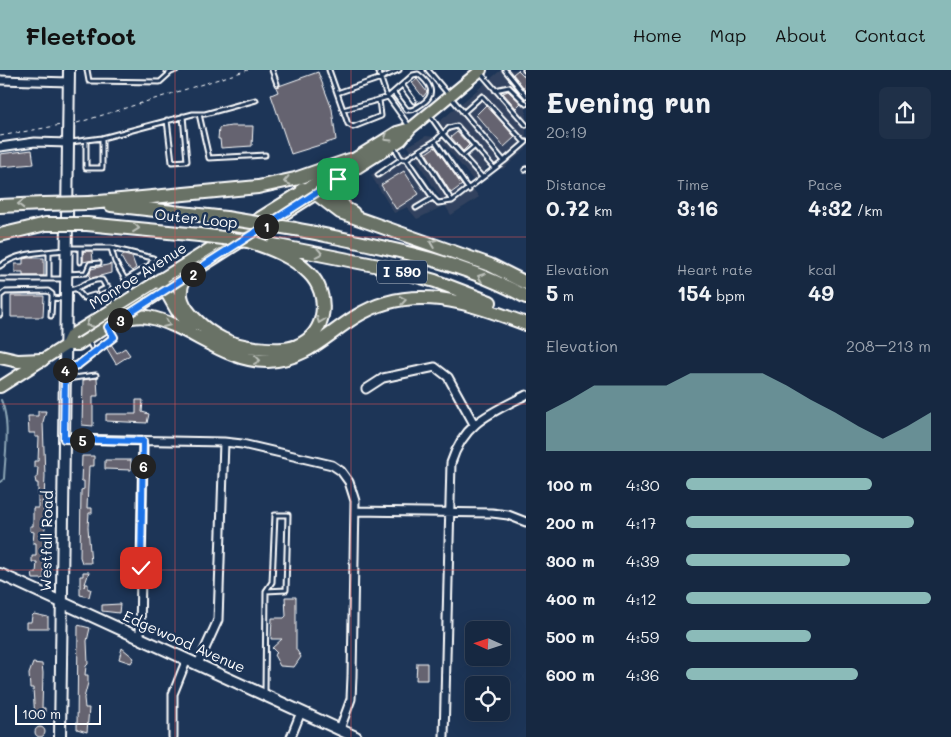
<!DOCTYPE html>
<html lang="en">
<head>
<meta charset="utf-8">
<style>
  :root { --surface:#162841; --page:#1f3048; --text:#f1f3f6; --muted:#9ea6b1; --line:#35445a; --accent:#8bbbb9 }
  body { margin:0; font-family:Mali,sans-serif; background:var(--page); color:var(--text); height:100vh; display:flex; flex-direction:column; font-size:19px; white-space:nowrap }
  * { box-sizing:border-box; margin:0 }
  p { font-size:16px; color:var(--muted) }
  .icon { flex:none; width:28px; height:28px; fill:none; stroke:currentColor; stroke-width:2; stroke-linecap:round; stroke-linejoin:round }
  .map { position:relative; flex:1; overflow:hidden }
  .details { display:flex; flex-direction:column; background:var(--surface); width:425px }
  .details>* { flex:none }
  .needle { width:32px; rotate:273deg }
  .tools { position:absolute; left:465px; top:551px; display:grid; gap:10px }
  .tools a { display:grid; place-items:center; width:45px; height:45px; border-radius:8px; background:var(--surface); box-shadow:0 5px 20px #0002,0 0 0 1px var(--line); font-size:25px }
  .scale { position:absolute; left:15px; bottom:12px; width:86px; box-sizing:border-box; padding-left:5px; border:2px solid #fff; border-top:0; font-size:14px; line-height:18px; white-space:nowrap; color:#fff; -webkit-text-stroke:4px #1d3557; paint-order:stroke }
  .pin { position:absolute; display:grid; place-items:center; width:42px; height:42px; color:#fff; margin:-21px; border-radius:10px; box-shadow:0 2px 8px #0006 }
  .km { position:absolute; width:25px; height:25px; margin:-12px; border-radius:50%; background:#222; color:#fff; font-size:14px; line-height:25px; text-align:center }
  .round { display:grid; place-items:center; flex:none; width:52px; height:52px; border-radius:8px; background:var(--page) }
  .headline { display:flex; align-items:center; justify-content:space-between; height:85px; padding:0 20px }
  h1 { font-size:28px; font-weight:700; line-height:38px }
  .stats { display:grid; grid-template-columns:repeat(3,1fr); gap:8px; height:85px; padding:5px 20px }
  .stats div { display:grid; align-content:center }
  .stats b { font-size:21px; font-weight:700 }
  .stats small { font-size:14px; font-weight:400 }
  .stats p { font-size:14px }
  .chart { height:140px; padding:10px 20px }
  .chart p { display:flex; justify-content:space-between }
  .chart svg { width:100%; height:90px; margin-top:5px; fill:var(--accent); opacity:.7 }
  ul { padding:0 20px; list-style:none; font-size:16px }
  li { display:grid; grid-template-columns:80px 60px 1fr; align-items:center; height:38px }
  li i { height:12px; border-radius:6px; background:var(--accent) }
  header { display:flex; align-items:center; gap:30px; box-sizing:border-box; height:70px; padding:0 25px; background:var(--accent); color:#111 }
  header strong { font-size:24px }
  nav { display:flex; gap:28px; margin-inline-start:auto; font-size:18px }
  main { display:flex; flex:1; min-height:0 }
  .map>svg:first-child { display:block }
</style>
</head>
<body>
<header>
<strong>Fleetfoot</strong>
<nav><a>Home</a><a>Map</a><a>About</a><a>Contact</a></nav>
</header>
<main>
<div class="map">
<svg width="526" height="667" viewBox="0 0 526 667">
  <rect width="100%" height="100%" fill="#1d3557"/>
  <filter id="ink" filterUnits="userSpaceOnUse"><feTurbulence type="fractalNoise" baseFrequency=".02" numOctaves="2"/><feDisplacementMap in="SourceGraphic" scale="10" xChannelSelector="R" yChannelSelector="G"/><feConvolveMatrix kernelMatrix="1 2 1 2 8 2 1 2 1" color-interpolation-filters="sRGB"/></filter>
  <g filter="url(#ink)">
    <!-- built -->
    <path fill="#33435e" d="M501 0H526V79L503 99 489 95 474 111 436 65 439 52Z
      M426 66 435 67 479 127 451 145 408 76Z
      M406 81 443 136 417 149 407 137 394 143 371 105Z"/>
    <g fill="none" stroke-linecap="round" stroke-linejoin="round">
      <!-- stream -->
      <path stroke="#8ca6b6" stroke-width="2" d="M0 412 4 409C5 385 11 352 1 330"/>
    </g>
    <!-- building -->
    <path fill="#65636f" stroke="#fff" d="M518 0 526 8V21L513 4Z
      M318 2 332 39 336 70 291 84 271 25 278 22 276 17Z
      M417 9 427 22 423 27 412 13Z
      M508 21 521 33 516 38 503 23Z
      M486 35 515 67 504 77 476 45Z
      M231 56H253L252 76 221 78 220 69H218L219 58Z
      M457 62 469 75 463 81 451 67Z
      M435 77 462 115 451 123 426 83Z
      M32 80 34 94 0 97V84Z
      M404 101 419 124 396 139 381 115Z
      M83 181H92L93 190 83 192Z
      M124 185 132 187 136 198 132 201 126 196 121 187Z
      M28 188H44V206H23V202H15V194H23V189Z
      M111 194V203L89 209 91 199Z
      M11 226H44L43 247H11Z
      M111 274 117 283 125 278 130 285 116 294 106 277Z
      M97 308 98 326H93V356L82 355 83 310Z
      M136 330H143L142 342 149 344 147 353 106 351V344H136Z
      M38 341H46L43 352 45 406 44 431H42L45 449 44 509H33L32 503H36L37 492H32V486H36V473H33L34 462 30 461V456H33V438H38V413H36L35 408H37L38 397H34V391H38L39 367H35V363H29L28 346H38Z
      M82 386H94V396H89L87 438H92V443H89L88 457 91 493H82L80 487 81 420 84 419V411H81Z
      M105 390H131V400L105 399Z
      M83 502H89L84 517 85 514H88V519H91L89 527 80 525V506H83Z
      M285 527H296V579L301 587 294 597 280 596 274 585 277 583 272 578 282 569H271L272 548H284L286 546Z
      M120 534 119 543 102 541V535Z
      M34 544 48 547V558H26V552H31L32 546Z
      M78 555 90 558 87 571 88 594 86 596 85 605H88V613L84 628 85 638H89L87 662 77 659Z
      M122 578 134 588 131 593 119 589Z
      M33 593 42 594 43 603 42 638H45V646H42L41 649H35L33 618H30L29 604Z
      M417 593H427V610H416Z
      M35 662a5 5 0 1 1 10 0a5 5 0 1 1-10 0Z"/>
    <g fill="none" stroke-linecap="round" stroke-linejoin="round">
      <!-- lane casing -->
      <g stroke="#fff" stroke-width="7">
        <path id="lane" d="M87 0 89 11 160 12 171 2
          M166 0 171 2 176 0
          M272 0 277 14
          M329 0 348 54 353 57 381 46 379 30
          M378 0 386 24 409 56
          M428 0 504 91 526 72
          M505 0 526 26
          M525 0 526 1
          M480 2 526 55
          M403 16 414 31
          M495 20 509 17 526 34
          M337 23 381 8 399 0
          M343 40 388 27 413 5 418 4C430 13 437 24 422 34 417 37 414 41 407 40L394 23
          M463 43 482 26 525 73
          M199 44 209 88 265 85
          M429 44 443 64 482 107
          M167 50 172 92 187 91 183 46
          M86 71V98H102V68
          M435 71 449 58 457 56 494 98
          M71 72 102 68 193 44H205L256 30
          M463 86 475 76
          M401 89H406L433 128 416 138
          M406 89 420 80
          M525 100 526 99
          M378 105 401 89 394 76
          M433 128 438 133 452 131 504 91
          M452 131 420 80 435 71 469 120
          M68 178H111L115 192 133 223
          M111 178 153 188 150 195 125 210
          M80 192V178
          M0 196C18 182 42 183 64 180
          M67 204 86 203 90 194 99 193
          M0 209H64
          M49 209V182
          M68 220C80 220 89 208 102 210L116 234
          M77 220 84 228 94 225
          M100 221 108 217
          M0 245V226L5 222 48 221 52 224V228L63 229
          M51 246 52 228
          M88 270 95 283
          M66 299 78 295 114 267 109 258
          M66 309 96 305
          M265 623 266 521 272 512 275 445H288L286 520 266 521"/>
      </g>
      <!-- street casing -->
      <g stroke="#fff" stroke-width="11">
        <path id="street" d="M0 10 69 12
          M0 77 35 72 68 73
          M366 319 383 308 435 297 448 307 474 354
          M64 369 224 372 242 374 332 395 341 401 349 412 355 431 352 606 351 629 340 659
          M355 441 492 443 508 445 526 452
          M140 568 143 371
          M198 594 218 550 224 372
          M173 667V624L187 589
          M291 667 301 642
          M444 667 451 393C464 352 491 343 526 325"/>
      </g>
      <!-- secondary casing -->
      <g stroke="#fff" stroke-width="14">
        <path id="secondary" d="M0 504 356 667
          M60 667 69 0"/>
      </g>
      <!-- primary casing -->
      <g stroke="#fff" stroke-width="14">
        <path id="primary" d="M66 275H78L401 70 411 58 481 0
          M0 317 66 275 71 265 397 62 411 58"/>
      </g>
      <!-- highway casing -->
      <g stroke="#fff" stroke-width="16">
        <path id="highway" d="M338 109 337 127 346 139 353 143
          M303 119 315 123 340 142 490 195 526 213
          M89 133 258 117 295 109 350 90
          M111 135 226 148
          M0 136 43 134
          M87 154 199 165
          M295 159C372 175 456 188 526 227
          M0 165 46 154
          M273 175 389 198 435 211 490 232
          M160 210 177 240 191 255
          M184 210C176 225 184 238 195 249 213 267 231 275 256 278 269 279 284 281 297 276 328 263 330 224 309 203 292 186 270 178 248 171
          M121 249C130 247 139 245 148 247 190 255 224 292 268 291 305 290 326 265 355 247 411 211 470 233 526 254
          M0 287 18 291 42 290"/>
      </g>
      <!-- path -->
      <path stroke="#fff" stroke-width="1" stroke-dasharray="4 4" stroke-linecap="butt" d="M77 53 248 0
        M0 66 61 55"/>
      <!-- lane -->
      <use href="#lane" stroke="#1d3557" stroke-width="3"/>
      <!-- street -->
      <use href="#street" stroke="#1d3557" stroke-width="7"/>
      <!-- secondary -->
      <use href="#secondary" stroke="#1d3557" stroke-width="10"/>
      <!-- primary -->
      <use href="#primary" stroke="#697266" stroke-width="10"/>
      <!-- highway -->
      <use href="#highway" stroke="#697266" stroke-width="12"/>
      <!-- highway-bridge casing -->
      <g stroke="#fff" stroke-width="16" stroke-linecap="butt">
        <path id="highway-bridge" d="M43 134 89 133
          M226 148 295 159
          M46 154H87
          M199 165 248 171"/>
      </g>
      <!-- highway-bridge -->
      <use href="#highway-bridge" stroke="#697266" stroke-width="12"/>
    </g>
    <!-- one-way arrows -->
    <defs><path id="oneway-chevron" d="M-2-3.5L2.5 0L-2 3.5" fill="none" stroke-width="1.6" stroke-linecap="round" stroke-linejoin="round" transform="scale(1.25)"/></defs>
    <g stroke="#bcc0ba">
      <use href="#oneway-chevron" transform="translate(387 68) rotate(148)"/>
      <use href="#oneway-chevron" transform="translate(287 111) rotate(168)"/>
      <use href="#oneway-chevron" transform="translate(21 134) rotate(179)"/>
      <use href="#oneway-chevron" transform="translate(136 158) rotate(6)"/>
      <use href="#oneway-chevron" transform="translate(433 173) rotate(-159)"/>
      <use href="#oneway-chevron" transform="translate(319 183) rotate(11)"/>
      <use href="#oneway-chevron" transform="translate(481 207) rotate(-159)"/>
      <use href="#oneway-chevron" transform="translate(403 230) rotate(-10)"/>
      <use href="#oneway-chevron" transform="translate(320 250) rotate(111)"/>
      <use href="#oneway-chevron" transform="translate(89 254) rotate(149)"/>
      <use href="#oneway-chevron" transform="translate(167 254) rotate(24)"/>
      <use href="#oneway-chevron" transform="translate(257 290) rotate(7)"/>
    </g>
  </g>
  <g fill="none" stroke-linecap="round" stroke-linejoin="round" filter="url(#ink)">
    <!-- route casing -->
    <g stroke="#fff" stroke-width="10">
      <path id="route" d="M141 498 143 371 64 369 65 299 78 295 114 267 108 257 338 109"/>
    </g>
    <!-- route -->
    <use href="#route" stroke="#1a73e8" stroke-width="6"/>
  </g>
  <!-- grid -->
  <path fill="none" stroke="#de5353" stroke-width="1" stroke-opacity="0.55" d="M175 0V667M351 0V667M0 167H526M0 334H526M0 500H526"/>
  <g text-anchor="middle" stroke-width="5" stroke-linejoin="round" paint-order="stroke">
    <!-- shield labels -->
    <rect fill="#1d3557" stroke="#bbc2cd" stroke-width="1" x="377" y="190.5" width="50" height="23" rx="4"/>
    <g font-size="14" font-weight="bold" fill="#fff">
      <text x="402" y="207">I 590</text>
    </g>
    <!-- street labels -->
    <g font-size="15" fill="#fff" stroke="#1d3557">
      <text transform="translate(196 149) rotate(6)" y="5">Outer Loop</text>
      <text transform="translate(138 206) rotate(-32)" y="5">Monroe Avenue</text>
      <text transform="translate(47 471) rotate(-89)" y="5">Westfall Road</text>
      <text transform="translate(184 572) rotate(24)" y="5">Edgewood Avenue</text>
    </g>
  </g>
</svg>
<div class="tools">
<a><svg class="needle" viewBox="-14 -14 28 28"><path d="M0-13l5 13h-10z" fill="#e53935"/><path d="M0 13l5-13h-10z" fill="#9ea6b1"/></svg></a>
<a><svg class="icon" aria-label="locate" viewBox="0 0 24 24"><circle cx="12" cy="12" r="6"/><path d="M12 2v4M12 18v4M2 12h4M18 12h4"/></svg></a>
</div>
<div class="scale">100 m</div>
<div class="pin" style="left:338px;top:109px;background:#1e9e55"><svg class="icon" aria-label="arrive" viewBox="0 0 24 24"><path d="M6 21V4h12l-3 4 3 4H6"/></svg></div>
<div class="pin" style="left:141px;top:498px;background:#d93025"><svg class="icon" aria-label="check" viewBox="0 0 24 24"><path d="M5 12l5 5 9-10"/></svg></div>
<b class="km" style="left:266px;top:156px">1</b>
<b class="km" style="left:193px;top:204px">2</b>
<b class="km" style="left:120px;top:250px">3</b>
<b class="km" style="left:65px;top:300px">4</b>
<b class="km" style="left:82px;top:370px">5</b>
<b class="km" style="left:143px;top:396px">6</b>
</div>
<section class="details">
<div class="headline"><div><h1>Evening run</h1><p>20:19</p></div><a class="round"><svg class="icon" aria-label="share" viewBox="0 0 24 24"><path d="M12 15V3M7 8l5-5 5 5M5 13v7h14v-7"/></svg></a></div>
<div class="stats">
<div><p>Distance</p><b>0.72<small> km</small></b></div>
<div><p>Time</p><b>3:16</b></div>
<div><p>Pace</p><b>4:32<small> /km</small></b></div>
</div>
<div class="stats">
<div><p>Elevation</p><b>5<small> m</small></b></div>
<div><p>Heart rate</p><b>154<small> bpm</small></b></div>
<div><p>kcal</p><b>49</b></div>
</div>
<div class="chart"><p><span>Elevation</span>208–213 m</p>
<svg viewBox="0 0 160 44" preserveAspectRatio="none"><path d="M0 44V25L10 19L20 12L30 12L40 12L50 12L60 6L70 6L80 6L90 6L100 12L110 19L120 25L130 32L140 38L150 32L160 25V44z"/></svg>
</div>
<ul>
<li><b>100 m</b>4:30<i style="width:76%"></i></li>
<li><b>200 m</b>4:17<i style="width:93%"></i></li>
<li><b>300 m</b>4:39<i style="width:67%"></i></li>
<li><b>400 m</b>4:12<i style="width:100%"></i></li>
<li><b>500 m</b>4:59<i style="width:51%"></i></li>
<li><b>600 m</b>4:36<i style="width:70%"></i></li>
</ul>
</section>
</main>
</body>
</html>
